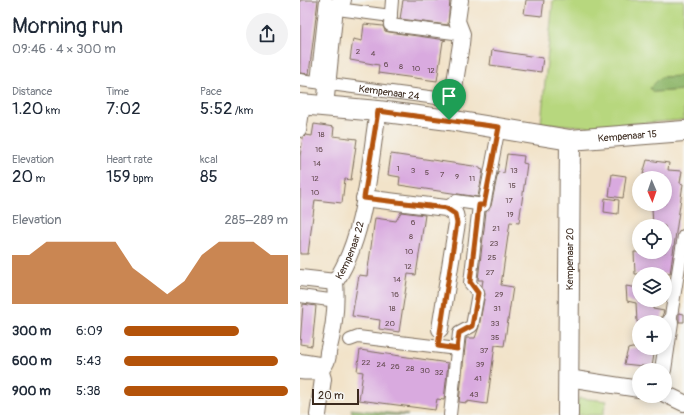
<!DOCTYPE html>
<html lang="en">
<head>
<meta charset="utf-8">
<style>
  :root { --surface:#fff; --page:#f2f2f3; --text:#1f2937; --muted:#747a83; --accent:#b45309 }
  body { margin:0; font-family:Pangolin,sans-serif; background:var(--page); color:var(--text); height:100vh; display:flex; flex-direction:column; font-size:15px; white-space:nowrap }
  * { box-sizing:border-box; margin:0 }
  p { font-size:13px; color:var(--muted) }
  .icon { flex:none; width:22px; height:22px; fill:none; stroke:currentColor; stroke-width:2; stroke-linecap:round; stroke-linejoin:round }
  .map { position:relative; flex:1; overflow:hidden }
  .details { display:flex; flex-direction:column; background:var(--surface); width:300px }
  .details>* { flex:none }
  .needle { width:26px; rotate:178deg }
  .controls { position:absolute; left:332px; top:171px; display:grid; gap:8px }
  .controls a { display:grid; place-items:center; width:40px; height:40px; border-radius:50%; background:var(--surface); box-shadow:0 2px 10px #0003; font-size:20px }
  .scale { position:absolute; left:12px; bottom:10px; width:47px; box-sizing:border-box; padding-left:4px; border:2px solid #3b2a1e; border-top:0; font-size:11px; line-height:14px; white-space:nowrap; color:#3b2a1e; -webkit-text-stroke:3px #f6f6f2; paint-order:stroke }
  .pin { position:absolute; display:grid; place-items:center; width:34px; height:34px; color:#fff; margin:-41px -17px; border-radius:50% 50% 50% 0; rotate:-45deg; box-shadow:0 0 4px #0007 }
  .pin .icon { rotate:45deg }
  .round { display:grid; place-items:center; flex:none; width:42px; height:42px; border-radius:21px; background:var(--page) }
  .head { display:flex; align-items:center; justify-content:space-between; height:68px; padding:0 12px }
  h1 { font-size:22px; font-weight:600; line-height:30px }
  .figures { display:grid; grid-template-columns:repeat(3,1fr); gap:6px; height:68px; padding:4px 12px }
  .figures div { display:grid; align-content:center }
  .figures b { font-size:17px; font-weight:600 }
  .figures small { font-size:11px; font-weight:400 }
  .figures p { font-size:11px }
  .chart { height:112px; padding:8px 12px }
  .chart p { display:flex; justify-content:space-between }
  .chart svg { width:100%; height:72px; margin-top:4px; fill:var(--accent); opacity:.7 }
  ul { padding:0 12px; list-style:none; font-size:13px }
  li { display:grid; grid-template-columns:64px 48px 1fr; align-items:center; height:30px }
  li i { height:10px; border-radius:5px; background:var(--accent) }
  main { display:flex; flex:1; min-height:0 }
  .map>svg:first-child { display:block }
</style>
</head>
<body>
<main>
<section class="details">
<div class="head"><div><h1>Morning run</h1><p>09:46 · 4 × 300 m</p></div><a class="round"><svg class="icon" aria-label="share" viewBox="0 0 24 24"><path d="M12 15V3M7 8l5-5 5 5M5 13v7h14v-7"/></svg></a></div>
<div class="figures">
<div><p>Distance</p><b>1.20<small> km</small></b></div>
<div><p>Time</p><b>7:02</b></div>
<div><p>Pace</p><b>5:52<small> /km</small></b></div>
</div>
<div class="figures">
<div><p>Elevation</p><b>20<small> m</small></b></div>
<div><p>Heart rate</p><b>159<small> bpm</small></b></div>
<div><p>kcal</p><b>85</b></div>
</div>
<div class="chart"><p><span>Elevation</span>285–289 m</p>
<svg viewBox="0 0 160 44" preserveAspectRatio="none"><path d="M0 44V14L10 14L20 6L30 6L40 6L50 6L60 6L70 22L80 30L90 38L100 30L110 14L120 6L130 6L140 6L150 14L160 14V44z"/></svg>
</div>
<ul>
<li><b>300 m</b>6:09<i style="width:70%"></i></li>
<li><b>600 m</b>5:43<i style="width:94%"></i></li>
<li><b>900 m</b>5:38<i style="width:100%"></i></li>
</ul>
</section>
<div class="map">
<svg width="384" height="415" viewBox="0 0 384 415">
  <rect width="100%" height="100%" fill="#f6f6f2"/>
  <filter id="ink" filterUnits="userSpaceOnUse"><feTurbulence type="fractalNoise" baseFrequency=".025" numOctaves="2"/><feDisplacementMap in="SourceGraphic" scale="8" xChannelSelector="R" yChannelSelector="G"/><feConvolveMatrix kernelMatrix="1 2 1 2 8 2 1 2 1" color-interpolation-filters="sRGB"/></filter>
  <filter id="wash" filterUnits="userSpaceOnUse"><feTurbulence type="fractalNoise" baseFrequency=".012" numOctaves="4" result="noise"/><feDisplacementMap in="SourceGraphic" scale="16" xChannelSelector="R" yChannelSelector="G"/><feGaussianBlur stdDeviation="0.9" result="paint"/><feColorMatrix in="noise" values="0 0 0 0 0 0 0 0 0 0 0 0 0 0 0 0 0 1.4 0 .05"/><feComposite in="paint" operator="in"/></filter>
  <g filter="url(#wash)">
    <rect width="100%" height="100%" fill="#f2e3c9"/>
    <!-- green -->
    <path fill="#b7d77e" stroke="#79804e" d="M253 0H384V76L361 77 353 92 384 90V120L290 127 241 123Z
      M279 398 307 401 304 409V415H277V404Z"/>
    <!-- forest -->
    <path fill="#91b86d" stroke="#667146" d="M384 76V90L353 92 350 88 361 77Z
      M51 409 108 415H53Z"/>
    <g id="blocks">
      <!-- building -->
      <path fill="#d9aadf" d="M0 0H18L9 74 0 73Z
        M103 0H150L148 25 100 19Z
        M226 0H244L242 16 224 14Z
        M64 24 83 26 85 31 89 32 146 40 143 41 137 81 78 73 79 65 50 60 53 39 62 41Z
        M192 50 243 58 241 72 190 65Z
        M14 124 34 127 33 136 57 139 51 180 45 179 42 203 15 200 8 254H0V156L3 138 6 135 12 136Z
        M91 154 180 167V169L183 170 178 197 99 185 100 177 88 175Z
        M207 154 224 156 223 163 227 164 219 223 210 222 201 285 213 287 204 346 195 345 187 404 167 401V403L159 402 166 338H175L179 327 185 294 182 286 183 280H178L186 212 191 206 198 172 204 173Z
        M347 160 369 163 368 170 382 171 380 183 383 184 370 274H335L334 252H365V226H353L352 208 355 204H365V177L343 174Z
        M312 174 326 176 323 198 309 196Z
        M305 198 319 200 318 214 304 212Z
        M101 212 125 215 116 275 108 274 99 332 79 329 80 320 52 316 59 275 67 276 75 218 96 221Z
        M326 286 339 288V300H354L353 309 364 311 360 322H337L336 303 327 301Z
        M3 304 16 306 12 346 0 344Z
        M379 313 384 314V322H379Z
        M332 348H355L352 367 324 364 328 349Z
        M60 350 148 363 144 400 137 399 135 410 59 400 63 372 57 371Z"/>
    </g>
  </g>
  <g filter="url(#ink)">
    <use href="#blocks" fill-opacity="0" stroke="#7b6b5a" stroke-width="1"/>
    <g fill="none" stroke-linecap="round" stroke-linejoin="round">
      <!-- pedestrian casing -->
      <g stroke="#7b6b5a" stroke-width="14">
        <g id="pedestrian">
          <path d="M92 0 90 25 162 34"/>
          <path d="M30 8 91 16"/>
          <path id="s1" d="M0 80 152 100"/>
          <path d="M17 82 26 0"/>
          <path d="M0 131 4 105"/>
          <path d="M146 208 156 201 184 205 199 127"/>
          <path d="M0 296 37 301"/>
          <path d="M370 322 384 236"/>
          <path d="M50 340 58 337 157 349"/>
          <path d="M0 360 25 364"/>
          <path d="M150 415 159 333 172 326 178 293 170 283 179 205"/>
        </g>
      </g>
      <!-- minor casing -->
      <g stroke="#7b6b5a" stroke-width="18">
        <g id="minor">
          <path d="M25 107 35 7 43 0"/>
          <path d="M149 120 161 44 162 34 157 21 160 0"/>
          <path d="M64 198 146 208 155 214 157 223 140 329"/>
          <path d="M0 278 35 282"/>
          <path d="M363 370 370 322"/>
          <path id="s2" d="M0 371C8 372 20 373 25 364 27 361 28 356 28 352 34 329 37 306 35 282 66 236 69 165 78 111"/>
          <path d="M268 378 339 389"/>
          <path d="M365 394 384 403"/>
          <path d="M18 415 23 379 20 369"/>
        </g>
      </g>
      <!-- tertiary casing -->
      <g stroke="#7b6b5a" stroke-width="22">
        <g id="tertiary">
          <path id="s3" d="M0 104 78 111 149 120 270 140 384 131"/>
          <path id="s4" d="M268 415 270 140"/>
        </g>
      </g>
      <!-- pedestrian -->
      <use href="#pedestrian" stroke="#fff" stroke-width="12"/>
      <!-- minor -->
      <use href="#minor" stroke="#fff" stroke-width="16"/>
      <!-- tertiary -->
      <use href="#tertiary" stroke="#fff" stroke-width="20"/>
    </g>
  </g>
  <g fill="none" stroke-linecap="round" stroke-linejoin="round" filter="url(#ink)">
    <!-- route casing -->
    <g stroke="#fff" stroke-width="8">
      <path id="route" d="M78 111 199 127 184 205H179L170 282 178 293 172 326 159 333 157 349 138 346 157 223 155 214 146 208 64 198Z"/>
    </g>
    <!-- route -->
    <use href="#route" stroke="#b45309" stroke-width="5"/>
  </g>
  <g text-anchor="middle" stroke-width="3" stroke-linejoin="round" paint-order="stroke">
    <!-- number labels -->
    <g font-size="8" fill="#624a4e">
      <text x="58" y="54">2</text>
      <text x="73" y="56">4</text>
      <text x="86" y="67">6</text>
      <text x="101" y="69">8</text>
      <text x="116" y="71">10</text>
      <text x="131" y="73">12</text>
      <text x="21" y="137">18</text>
      <text x="19" y="152">16</text>
      <text x="17" y="166">14</text>
      <text x="98" y="171">1</text>
      <text x="113" y="173">3</text>
      <text x="214" y="173">13</text>
      <text x="127" y="175">5</text>
      <text x="142" y="177">7</text>
      <text x="157" y="179">9</text>
      <text x="15" y="181">12</text>
      <text x="172" y="181">11</text>
      <text x="212" y="188">15</text>
      <text x="15" y="195">10</text>
      <text x="209" y="203">17</text>
      <text x="210" y="217">19</text>
      <text x="113" y="225">6</text>
      <text x="196" y="231">21</text>
      <text x="111" y="239">8</text>
      <text x="194" y="246">23</text>
      <text x="109" y="254">10</text>
      <text x="192" y="260">25</text>
      <text x="108" y="269">12</text>
      <text x="190" y="275">27</text>
      <text x="97" y="282">14</text>
      <text x="95" y="297">16</text>
      <text x="199" y="297">29</text>
      <text x="92" y="311">18</text>
      <text x="197" y="311">31</text>
      <text x="90" y="326">20</text>
      <text x="195" y="326">33</text>
      <text x="195" y="340">35</text>
      <text x="184" y="353">37</text>
      <text x="66" y="365">22</text>
      <text x="81" y="367">24</text>
      <text x="180" y="367">39</text>
      <text x="95" y="369">26</text>
      <text x="110" y="371">28</text>
      <text x="125" y="373">30</text>
      <text x="139" y="375">32</text>
      <text x="178" y="381">41</text>
      <text x="174" y="397">43</text>
    </g>
    <!-- street labels -->
    <g font-size="10" fill="#3b2a1e" stroke="#f6f6f2">
      <text dy="4" stroke="none"><textPath href="#s1" startOffset="90">Kempenaar 24</textPath></text>
      <text dy="4" stroke="none"><textPath href="#s3" startOffset="330">Kempenaar 15</textPath></text>
      <text dy="4" stroke="none"><textPath href="#s2" startOffset="146">Kempenaar 22</textPath></text>
      <text dy="4" stroke="none"><textPath href="#s4" startOffset="156">Kempenaar 20</textPath></text>
    </g>
  </g>
</svg>
<div class="controls">
<a><svg class="needle" viewBox="-14 -14 28 28"><path d="M0-13l5 13h-10z" fill="#e53935"/><path d="M0 13l5-13h-10z" fill="#747a83"/></svg></a>
<a><svg class="icon" aria-label="locate" viewBox="0 0 24 24"><circle cx="12" cy="12" r="6"/><path d="M12 2v4M12 18v4M2 12h4M18 12h4"/></svg></a>
<a><svg class="icon" aria-label="layers" viewBox="0 0 24 24"><path d="M12 4l9 5-9 5-9-5zM3 14l9 5 9-5"/></svg></a>
<a>+</a>
<a>−</a>
</div>
<div class="scale">20 m</div>
<div class="pin" style="left:149px;top:120px;background:#1e9e55"><svg class="icon" aria-label="arrive" viewBox="0 0 24 24"><path d="M6 21V4h12l-3 4 3 4H6"/></svg></div>
</div>
</main>
</body>
</html>
